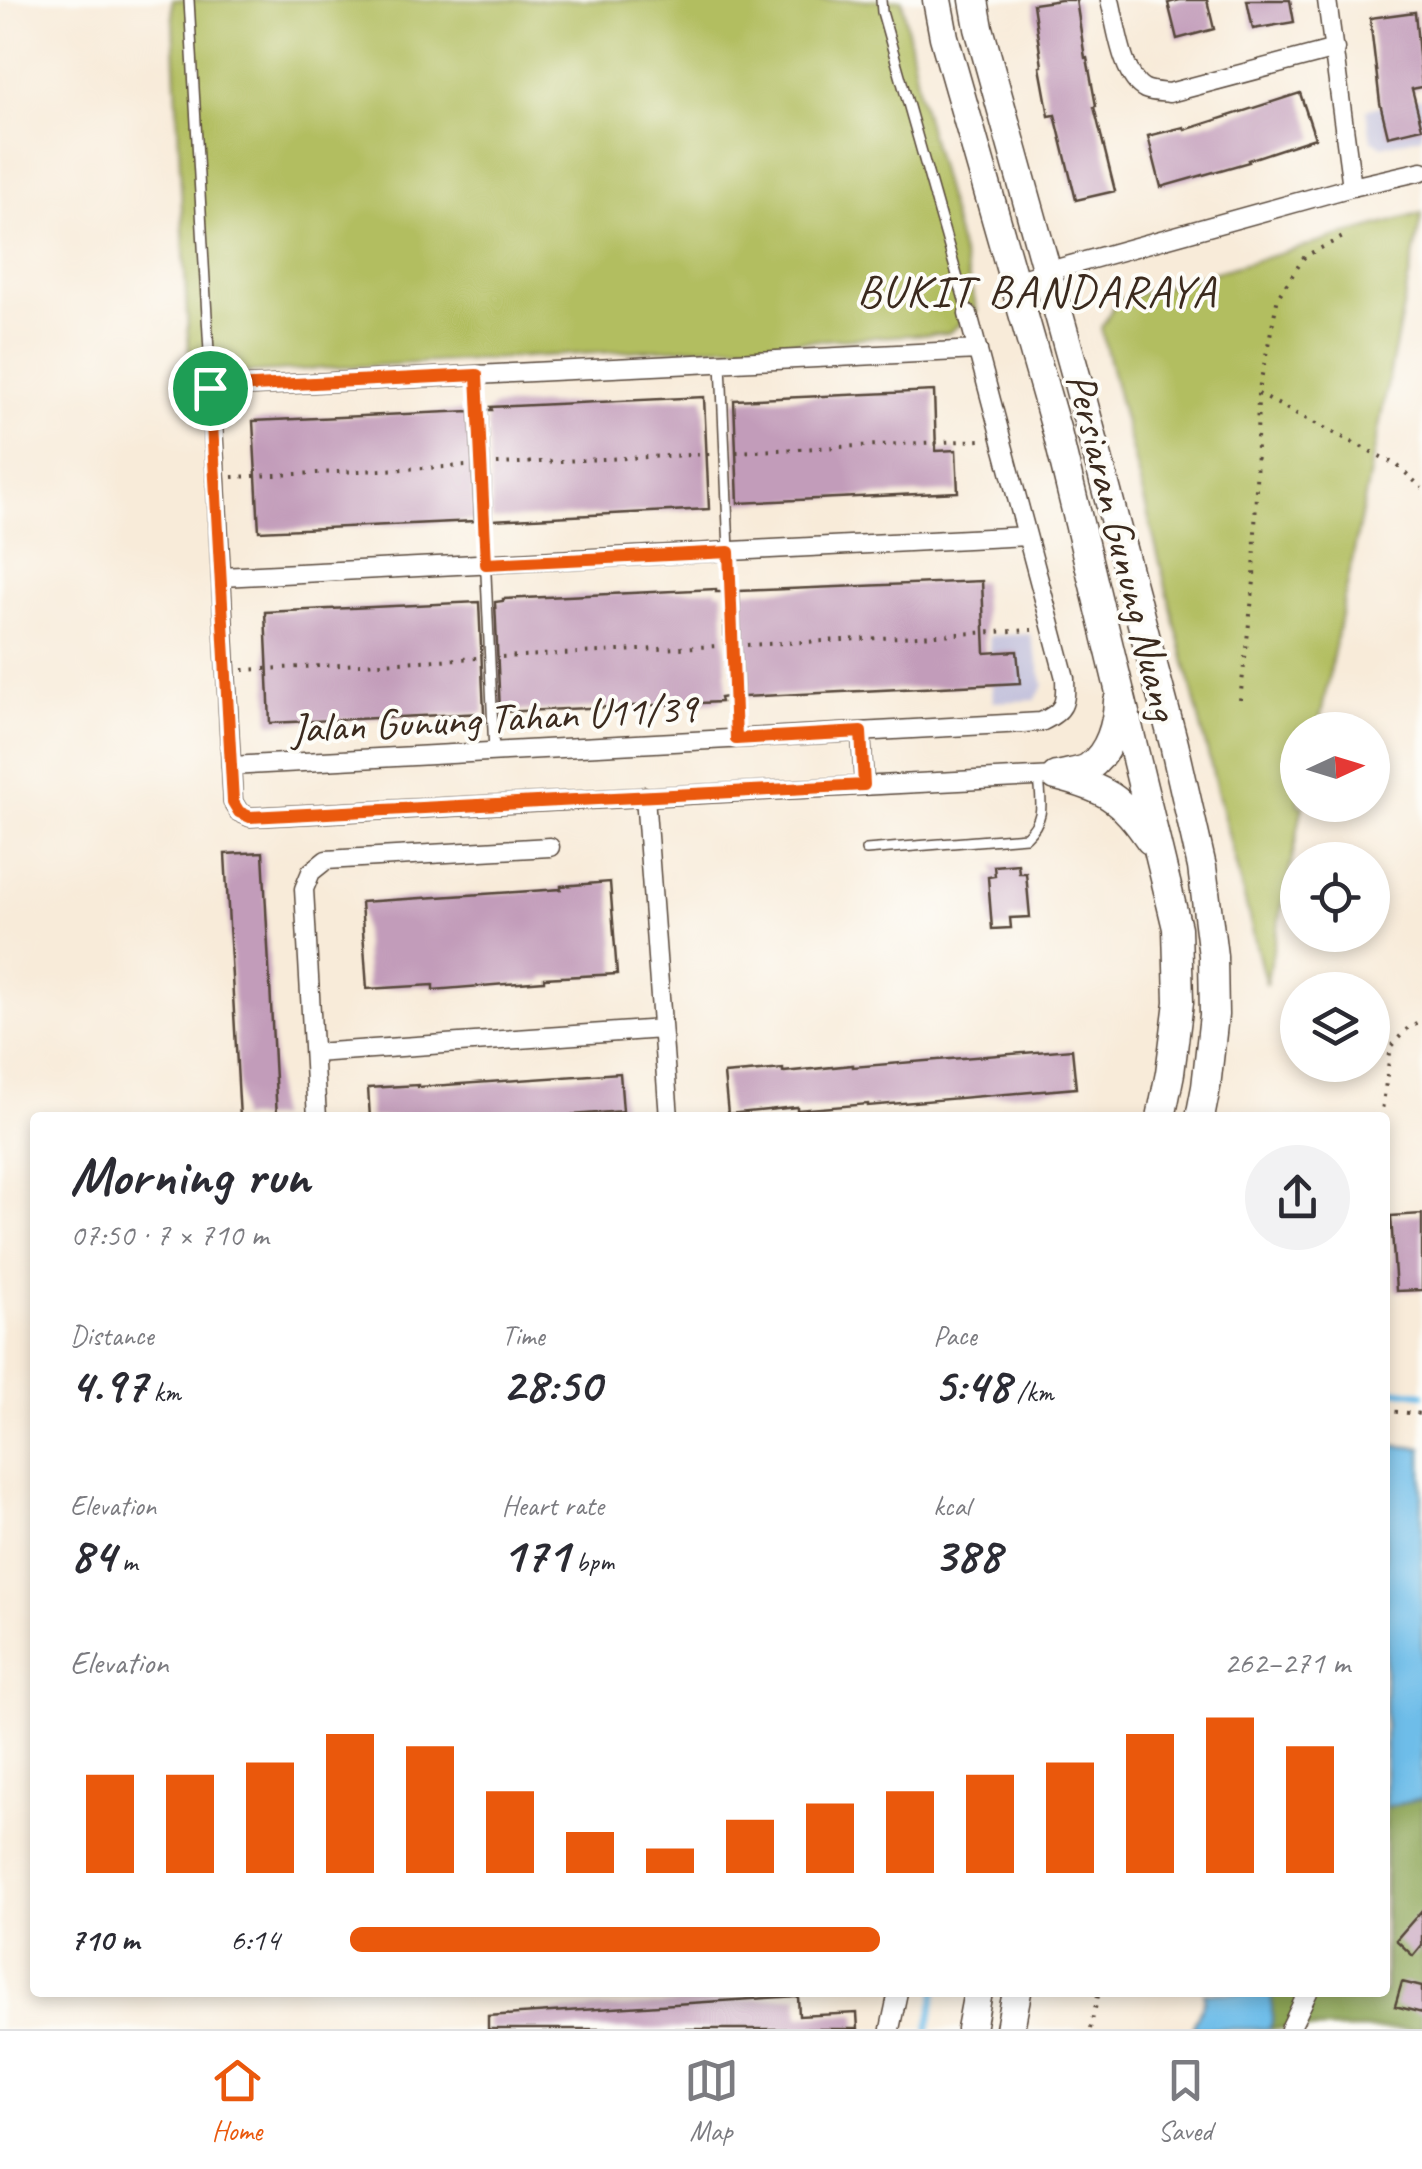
<!DOCTYPE html>
<html lang="en">
<head>
<meta charset="utf-8">
<style>
  :root { --surface:#fff; --page:#f2f2f3; --text:#2b2b33; --muted:#7c7c81; --line:#e1e1e2; --accent:#ea580c }
  body { margin:0; font-family:Caveat,sans-serif; background:var(--page); color:var(--text); height:100vh; display:flex; flex-direction:column; font-size:38px; white-space:nowrap }
  * { box-sizing:border-box; margin:0 }
  p { font-size:32px; color:var(--muted) }
  .icon { flex:none; width:55px; height:55px; fill:none; stroke:currentColor; stroke-width:2; stroke-linecap:round; stroke-linejoin:round }
  .map { position:relative; flex:1; overflow:hidden }
  .details { position:absolute; left:30px; top:1112px; width:1360px; height:885px; display:flex; flex-direction:column; background:var(--surface); border-radius:10px; box-shadow:0 5px 15px #0003 }
  .details>* { flex:none }
  .needle { width:65px; rotate:86deg }
  .tools { position:absolute; left:1280px; top:712px; display:grid; gap:20px }
  .tools a { display:grid; place-items:center; width:110px; height:110px; border-radius:50%; background:var(--surface); box-shadow:0 5px 15px #0003; font-size:50px }
  .pin { position:absolute; display:grid; place-items:center; width:85px; height:85px; color:#fff; margin:-42px; border:5px solid #fff; border-radius:50%; box-shadow:0 2px 10px #0007 }
  .round { display:grid; place-items:center; flex:none; width:105px; height:105px; border-radius:52px; background:var(--page) }
  .head { display:flex; align-items:center; justify-content:space-between; height:170px; padding:0 40px }
  h1 { font-size:55px; font-weight:700; line-height:75px }
  .figures { display:grid; grid-template-columns:repeat(3,1fr); gap:15px; height:170px; padding:10px 40px }
  .figures div { display:grid; align-content:center }
  .figures b { font-size:50px; font-weight:700 }
  .figures small { font-size:28px; font-weight:400 }
  .figures p { font-size:28px }
  .chart { height:280px; padding:20px 40px }
  .chart p { display:flex; justify-content:space-between }
  .chart svg { width:100%; height:180px; margin-top:10px; stroke:var(--accent); stroke-width:6 }
  ul { padding:0 40px; list-style:none; font-size:32px }
  li { display:grid; grid-template-columns:160px 120px 1fr; align-items:center; height:75px }
  li i { height:25px; border-radius:12px; background:var(--accent) }
  .dock { display:flex; justify-content:space-around; align-items:center; height:140px; border-top:2px solid var(--line); background:var(--surface); font-size:28px; color:var(--muted) }
  .dock a { display:grid; justify-items:center; gap:5px }
  .dock .current { color:var(--accent) }
  .map>svg:first-child { display:block }
</style>
</head>
<body>
<div class="map">
<svg width="1422" height="2029" viewBox="0 0 1422 2029">
  <rect width="100%" height="100%" fill="#fdfcf7"/>
  <filter id="ink" filterUnits="userSpaceOnUse"><feTurbulence type="fractalNoise" baseFrequency=".01" numOctaves="2"/><feDisplacementMap in="SourceGraphic" scale="20" xChannelSelector="R" yChannelSelector="G"/><feConvolveMatrix kernelMatrix="1 2 1 2 8 2 1 2 1" color-interpolation-filters="sRGB"/></filter>
  <filter id="wash" filterUnits="userSpaceOnUse"><feTurbulence type="fractalNoise" baseFrequency=".0048" numOctaves="4" result="noise"/><feDisplacementMap in="SourceGraphic" scale="40" xChannelSelector="R" yChannelSelector="G"/><feGaussianBlur stdDeviation="2.25" result="paint"/><feColorMatrix in="noise" values="0 0 0 0 0 0 0 0 0 0 0 0 0 0 0 0 0 1.4 0 .05"/><feComposite in="paint" operator="in"/></filter>
  <g filter="url(#wash)">
    <rect width="100%" height="100%" fill="#f8ebd9"/>
    <!-- industrial -->
    <path fill="#c3c1db" d="M1422 98V136L1382 146 1371 140 1366 109Z
      M1030 634 1044 685 1035 700 993 702 989 636Z"/>
    <!-- green -->
    <path fill="#b2be60" stroke="#76743f" stroke-width="2.5" d="M172 0H902L919 93 977 311 948 333 190 376Z
      M1422 213 1318 730H1298V805H1303L1266 985 1101 328 1118 300Z"/>
    <!-- forest -->
    <path fill="#8da556" stroke="#64683a" stroke-width="2.5" d="M1422 1799V2029H1269L1272 2023V1994L1275 1993 1385 1992V1807Z"/>
    <!-- water -->
    <path fill="#6ebde9" stroke="#547484" stroke-width="2.5" d="M1385 1445 1422 1448V1799L1385 1807Z
      M1204 1993H1275L1272 1994V2023L1269 2029H1192L1205 1999Z"/>
    <g fill="none" stroke-linecap="round" stroke-linejoin="round">
      <!-- stream -->
      <path stroke="#6ebde9" stroke-width="6" d="M1385 1389 1422 1394
        M928 2029 936 1992"/>
    </g>
    <g id="blocks">
      <!-- building -->
      <path fill="#c29cba" d="M1061 0H1076L1085 58H1087L1096 106 1094 107 1115 191 1076 200 1055 115 1049 116 1040 67 1042 66 1033 4Z
        M1180 0H1207L1214 29 1177 39 1168 3Z
        M1247 0H1290L1294 22 1253 29Z
        M1415 12 1422 87 1412 89 1422 128 1388 136 1380 103 1370 18Z
        M1300 93 1315 138 1248 160 1249 162 1161 187 1148 136 1184 127 1185 130Z
        M934 391 936 451 956 450 958 492 738 503 734 400Z
        M704 397 709 509 492 520 487 410H492L491 407Z
        M470 411 475 521 259 531 253 421Z
        M982 581 985 653 1017 651 1020 683 743 697 739 591Z
        M716 589V592H723L727 697 720 698 721 702 500 712 495 602 503 601V599Z
        M479 602 484 713 270 723 265 612Z
        M263 852 277 1118H240L225 854Z
        M1018 864 1019 873H1026L1030 917 1010 918 1011 928 992 929 988 877 995 876 994 866Z
        M610 882 617 974 544 978V981L433 990V985L367 989 361 902 561 889V886Z
        M1072 1049 1076 1088 868 1106V1104L797 1110V1107L728 1114 724 1074 783 1069V1072L853 1065V1067Z
        M620 1073 623 1111 534 1118H370L368 1088 418 1085V1087Z
        M1422 1214V1290L1396 1291 1391 1216Z
        M1422 1910V1945L1413 1956 1396 1940Z
        M1402 1982 1422 1987V2013L1395 2006Z
        M798 1996 799 2016 857 2013 858 2029H488V2016Z"/>
    </g>
  </g>
  <g filter="url(#ink)">
    <use href="#blocks" fill-opacity="0" stroke="#57473a" stroke-width="2.5"/>
    <g fill="none" stroke-linecap="round" stroke-linejoin="round">
      <!-- lane casing -->
      <g stroke="#57473a" stroke-width="12">
        <path id="lane" d="M189 0 210 369
          M881 0 882 12 968 314
          M721 363 737 739
          M477 375 494 752
          M866 850 1026 837C1046 818 1041 803 1039 777"/>
      </g>
      <!-- street casing -->
      <g stroke="#57473a" stroke-width="21">
        <path id="street" d="M1110 0C1116 23 1122 78 1145 89 1152 92 1161 92 1169 93L1335 49
          M1327 0 1352 187
          M1013 281 1352 187 1422 171
          M210 369 233 802 239 812 250 817 1056 776
          M211 388 978 350
          M221 577 1027 536
          M861 732 864 785
          M231 766 1041 722C1065 711 1066 704 1065 678L968 314
          M645 796 669 1118
          M314 1053 662 1029
          M317 1118 304 889 311 872 326 860 550 847
          M890 2029 898 1992
          M1290 2029 1308 1992"/>
      </g>
      <!-- secondary casing -->
      <g stroke="#57473a" stroke-width="31">
        <path id="secondary" d="M937 0 944 37 1057 432 1177 928 1179 1002 1170 1073 1161 1118
          M974 0 979 28 1078 383 1174 744 1202 867 1213 956 1214 1015 1206 1087 1200 1118
          M1056 776C1105 788 1122 798 1150 840
          M1058 776C1067 773 1082 772 1089 767 1110 752 1117 724 1118 701
          M971 2029 978 1992
          M1010 2029 1017 1992"/>
      </g>
      <!-- path -->
      <path stroke="#57473a" stroke-width="4" stroke-dasharray="2.5 8" stroke-linecap="butt" d="M1258 394 1397 465 1422 488
        M736 452 982 440
        M497 464 712 454
        M232 477 467 466
        M747 645 1032 630
        M502 657 717 646
        M243 670 478 658
        M1240 700 1254 581 1258 394 1278 297 1305 256 1347 235
        M1381 1118 1391 1046 1409 1027 1422 1020
        M1385 1411 1422 1414
        M1090 2029 1099 1992"/>
      <!-- lane -->
      <use href="#lane" stroke="#fff" stroke-width="9"/>
      <!-- street -->
      <use href="#street" stroke="#fff" stroke-width="18"/>
      <!-- secondary -->
      <use href="#secondary" stroke="#fff" stroke-width="28"/>
    </g>
  </g>
  <g fill="none" stroke-linecap="round" stroke-linejoin="round" filter="url(#ink)">
    <!-- route casing -->
    <g stroke="#fff" stroke-width="20">
      <path id="route" d="M477 375 486 564 729 552 736 739 861 732 864 785 250 817 239 812 233 802 210 388Z"/>
    </g>
    <!-- route -->
    <use href="#route" stroke="#ea580c" stroke-width="12"/>
  </g>
  <g text-anchor="middle" stroke-width="8" stroke-linejoin="round" paint-order="stroke">
    <!-- street labels -->
    <g font-size="42" fill="#3b2a1e" stroke="#fdfcf7">
      <text transform="translate(1124 546) rotate(76)" y="15">Persiaran Gunung Nuang</text>
      <text transform="translate(494 717) rotate(-3)" y="15">Jalan Gunung Tahan U11/39</text>
    </g>
    <!-- neighbourhood labels -->
    <g font-size="45" letter-spacing="2.5" fill="#3b2a1e" stroke="#fdfcf7">
      <text x="1037" y="306">BUKIT BANDARAYA</text>
    </g>
  </g>
</svg>
<div class="tools">
<a><svg class="needle" viewBox="-14 -14 28 28"><path d="M0-13l5 13h-10z" fill="#e53935"/><path d="M0 13l5-13h-10z" fill="#7c7c81"/></svg></a>
<a><svg class="icon" aria-label="locate" viewBox="0 0 24 24"><circle cx="12" cy="12" r="6"/><path d="M12 2v4M12 18v4M2 12h4M18 12h4"/></svg></a>
<a><svg class="icon" aria-label="layers" viewBox="0 0 24 24"><path d="M12 4l9 5-9 5-9-5zM3 14l9 5 9-5"/></svg></a>
</div>
<div class="pin" style="left:210px;top:388px;background:#1e9e55"><svg class="icon" aria-label="arrive" viewBox="0 0 24 24"><path d="M6 21V4h12l-3 4 3 4H6"/></svg></div>
<section class="details">
<div class="head"><div><h1>Morning run</h1><p>07:50 · 7 × 710 m</p></div><a class="round"><svg class="icon" aria-label="share" viewBox="0 0 24 24"><path d="M12 15V3M7 8l5-5 5 5M5 13v7h14v-7"/></svg></a></div>
<div class="figures">
<div><p>Distance</p><b>4.97<small> km</small></b></div>
<div><p>Time</p><b>28:50</b></div>
<div><p>Pace</p><b>5:48<small> /km</small></b></div>
</div>
<div class="figures">
<div><p>Elevation</p><b>84<small> m</small></b></div>
<div><p>Heart rate</p><b>171<small> bpm</small></b></div>
<div><p>kcal</p><b>388</b></div>
</div>
<div class="chart"><p><span>Elevation</span>262–271 m</p>
<svg viewBox="0 0 160 44" preserveAspectRatio="none"><path d="M5 44V20M15 44V20M25 44V17M35 44V10M45 44V13M55 44V24M65 44V34M75 44V38M85 44V31M95 44V27M105 44V24M115 44V20M125 44V17M135 44V10M145 44V6M155 44V13"/></svg>
</div>
<ul>
<li><b>710 m</b>6:14<i style="width:53%"></i></li>
</ul>
</section>
</div>
<nav class="dock">
<a class="current"><svg class="icon" aria-label="home" viewBox="0 0 24 24"><path d="M3 11l9-7 9 7M6 9v11h12V9"/></svg>Home</a>
<a><svg class="icon" aria-label="map" viewBox="0 0 24 24"><path d="M3 6l6-2 6 2 6-2v14l-6 2-6-2-6 2zM9 4v14M15 6v14"/></svg>Map</a>
<a><svg class="icon" aria-label="saved" viewBox="0 0 24 24"><path d="M7 4h10v16l-5-4-5 4z"/></svg>Saved</a>
</nav>
</body>
</html>
